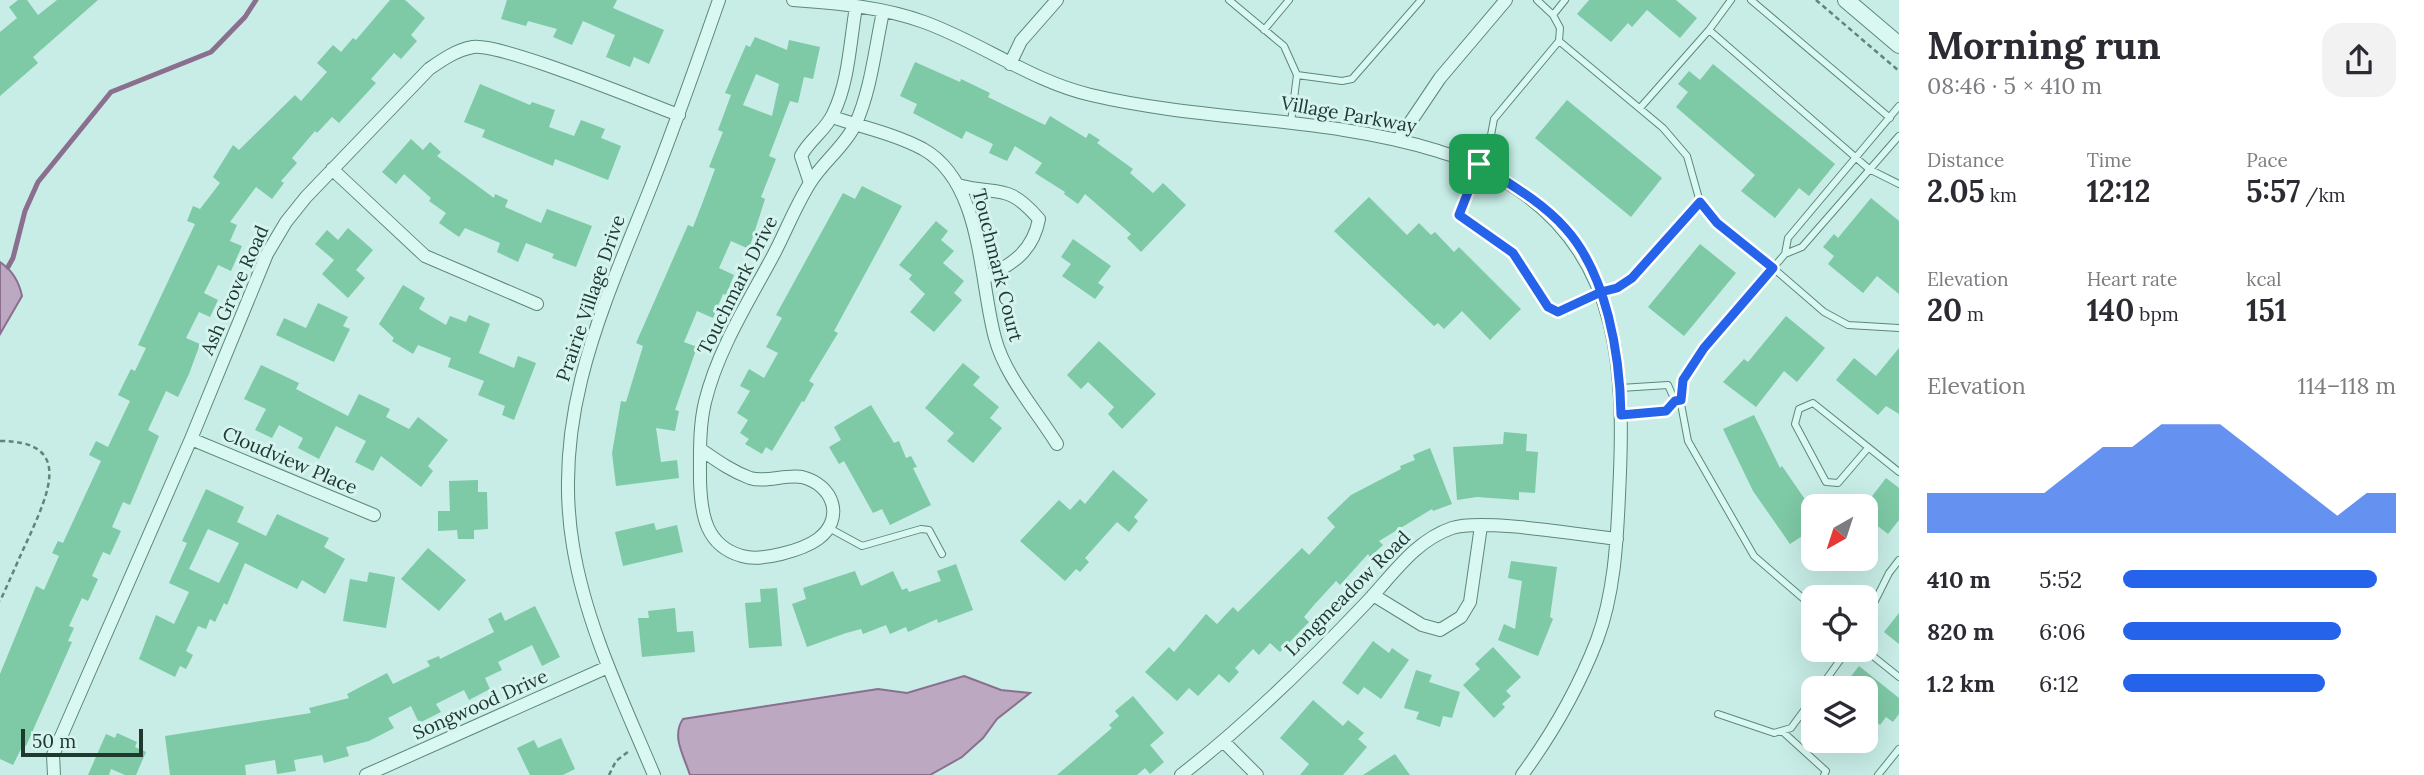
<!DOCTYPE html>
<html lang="en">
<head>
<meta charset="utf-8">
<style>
  :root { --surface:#fff; --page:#f2f2f3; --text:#2b2b33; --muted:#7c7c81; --accent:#2563eb }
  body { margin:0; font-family:Lora,serif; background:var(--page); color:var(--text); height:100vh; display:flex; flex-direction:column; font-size:26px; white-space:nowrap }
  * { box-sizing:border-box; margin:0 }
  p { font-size:23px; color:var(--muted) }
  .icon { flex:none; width:38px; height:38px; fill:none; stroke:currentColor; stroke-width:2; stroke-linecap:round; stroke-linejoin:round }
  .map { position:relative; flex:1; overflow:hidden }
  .details { display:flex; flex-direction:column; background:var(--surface); width:525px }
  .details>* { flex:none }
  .needle { width:46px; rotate:219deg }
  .controls { position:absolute; left:1801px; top:494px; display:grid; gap:14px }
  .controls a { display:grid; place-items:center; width:77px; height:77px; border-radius:14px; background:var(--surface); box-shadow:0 7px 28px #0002; font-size:35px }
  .scale { position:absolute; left:21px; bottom:18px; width:122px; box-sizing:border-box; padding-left:7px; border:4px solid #20392f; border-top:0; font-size:19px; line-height:24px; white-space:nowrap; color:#20392f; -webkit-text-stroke:5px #d6f4ef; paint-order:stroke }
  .pin { position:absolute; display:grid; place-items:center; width:60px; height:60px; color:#fff; margin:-30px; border-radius:14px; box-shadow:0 4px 10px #0006 }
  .round { display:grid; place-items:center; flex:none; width:74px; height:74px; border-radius:21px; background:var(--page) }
  .headline { display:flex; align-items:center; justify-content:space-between; height:119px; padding:0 28px }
  h1 { font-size:38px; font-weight:700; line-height:52px }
  .figures { display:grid; grid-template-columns:repeat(3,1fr); gap:10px; height:119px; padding:7px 28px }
  .figures div { display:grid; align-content:center }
  .figures b { font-size:30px; font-weight:700 }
  .figures small { font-size:19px; font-weight:400 }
  .figures p { font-size:19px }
  .chart { height:196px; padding:14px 28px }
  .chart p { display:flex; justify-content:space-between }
  .chart svg { width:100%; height:126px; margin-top:7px; fill:var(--accent); opacity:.7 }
  ul { padding:0 28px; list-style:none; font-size:23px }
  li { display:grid; grid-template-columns:112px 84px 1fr; align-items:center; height:52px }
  li i { height:18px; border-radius:9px; background:var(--accent) }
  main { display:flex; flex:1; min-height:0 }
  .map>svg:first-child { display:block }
</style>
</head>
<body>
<main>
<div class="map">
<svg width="1899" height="775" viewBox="0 0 1899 775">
  <rect width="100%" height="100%" fill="#c7ede6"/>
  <!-- water -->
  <path fill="#bca8c1" stroke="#8a6f8f" stroke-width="2" d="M0 262C12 270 19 281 22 296L0 334Z
    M964 676 1001 690 1030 693 997 719 983 738 962 757 930 775H690C684 756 671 736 683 719L878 689 907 693Z"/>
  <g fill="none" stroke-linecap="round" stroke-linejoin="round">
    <!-- stream -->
    <path stroke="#8a6f8f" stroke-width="5" d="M8 267 13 258 25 211 38 182 111 92 211 52 245 17 256 0"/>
  </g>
  <!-- building -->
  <path fill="#7ec9a6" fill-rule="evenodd" d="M18 0H27L38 15 57 0H98L33 57 38 63 0 96V32L17 18 9 7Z
    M390 0H405L425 18 411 35 417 41 401 59 394 53 371 79 376 83 339 123 332 117 317 133 315 131 292 158 297 163 281 181 284 183 272 199 256 187 230 222 237 225 230 241 242 246 231 271 218 265 204 293 218 300 210 317 199 312 186 338 200 344 189 374 178 397 166 391 148 430 159 436 130 505 123 502 112 527 121 531 110 555 103 552 92 576 98 579 88 601 82 598 69 626 74 628 68 641 72 642 26 746 23 745 13 765 0 759V674L36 586 44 590 59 556 52 553 58 541 63 543 101 461 89 455 96 441 108 447 130 401 118 395 131 369 135 371 146 348 138 345 195 224 187 221 193 206 200 209 220 183 213 177 233 145 239 150 295 95 301 101 327 72 317 63 333 45 341 52 353 38 356 40Z
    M507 0H617L613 8 664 30 649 64 634 57 630 67 606 57 615 35 583 21 572 45 553 37 557 29 528 21 526 26 501 19Z
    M1589 0H1676L1697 18 1680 38 1647 10 1632 27 1628 23 1611 42 1577 14Z
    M755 37 787 50 789 40 820 47 813 79 804 77 798 103 790 101 769 156 776 159 761 197 765 199 749 249 731 241 719 268 734 275 726 295 723 294 713 318 697 311 684 342 697 347 675 410 679 411 675 431 656 428 661 462 677 460 679 478 616 486 612 453 621 401 626 402 643 346 636 343 688 225 693 227 702 204 715 169 709 167 723 132 718 130 731 95 725 93 746 45 750 47ZM756 74 779 84 772 116 743 105Z
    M915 62 960 82 961 79 990 93 988 97 1045 125 1050 116 1086 138 1089 133 1100 140 1097 143 1133 169 1130 173 1153 193 1163 183 1186 205 1141 252 1127 238 1131 234 1085 194 1078 204 1064 194 1065 192 1035 173 1042 163 1015 146 1007 161 989 153 993 144 966 131 962 139 913 113 917 104 900 96Z
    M1713 64 1835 164 1809 196 1799 188 1775 218 1741 191 1755 175 1676 107 1688 92 1678 84 1689 71 1700 80Z
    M480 84 530 105 532 102 555 110 549 127 574 136 581 120 605 129 601 138 621 146 608 180 555 159 553 166 482 137 485 130 464 122Z
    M1567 100 1662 178 1631 217 1535 138Z
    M411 139 423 150 430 142 441 152 437 156 494 198 495 194 508 200 505 207 541 223 547 209 592 226 576 267 552 258 554 254 526 243 518 262 497 252 500 243 465 228 459 237 439 223 446 213 429 201 431 198 404 174 396 184 382 172Z
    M862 186 902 206 834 331 838 333 809 381 814 384 804 402 802 401 772 451 766 447 762 454 745 444 749 439 740 433 748 420 737 413 750 391 740 386 749 369 764 378 778 353 766 347 782 318 776 315 843 193 855 199Z
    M1369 197 1407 235 1419 223 1431 235 1435 232 1454 252 1459 247 1521 309 1490 340 1462 311 1444 329 1438 323 1434 326 1334 231Z
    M1871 198 1899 221V294L1877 276 1863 293 1828 264 1834 256 1823 247 1834 234 1838 238Z
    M936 221 948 231 941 240 954 251 943 263 964 281 954 293 962 300 934 332 910 312 925 294 909 279 912 275 899 265Z
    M348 228 373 250 356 270 365 278 348 298 322 274 334 260 315 244 327 230 338 240Z
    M1073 239 1111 266 1098 283 1104 287 1095 299 1062 276 1071 264 1061 257Z
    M1700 244 1736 273 1684 336 1648 307Z
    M403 285 425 298 419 309 446 325 450 316 466 322 469 315 490 324 479 353 514 368 518 356 536 363 514 420 502 415 505 406 478 395 484 381 448 367 451 358 418 345 413 354 392 341 394 338 379 324Z
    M318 303 348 317 343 326 350 329 334 362 276 335 284 318 306 328Z
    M1786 316 1825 348 1797 382 1784 371 1756 407 1723 382 1744 359 1748 362Z
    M1099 341 1156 394 1122 429 1108 414 1114 407 1088 382 1081 389 1067 375Z
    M1899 348V414L1886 406 1878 415 1836 380 1854 358 1876 376Z
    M963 363 980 377 973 385 999 407 990 418 1002 428 973 463 947 441 954 433 925 408Z
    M261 365 299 383 296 389 348 416 359 394 390 409 386 417 409 429 418 417 448 440 428 466 433 471 421 487 381 456 373 471 355 462 366 441 336 426 319 459 298 448 303 438 279 425 272 438 255 430 266 409 244 399Z
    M871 405 894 443 899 441 906 458 911 456 917 467 913 468 931 505 890 525 882 509 873 513 844 461 839 464 829 447 841 440 834 427Z
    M1754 415 1780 468 1782 466 1813 511V529L1790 544 1753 491 1723 429Z
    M1504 432 1527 434 1526 451 1538 452 1535 493 1519 492V500L1477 497 1457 500 1453 447 1503 444Z
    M1430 448 1452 504 1433 511 1432 509 1379 541 1383 545 1370 557 1368 554 1340 585 1336 581 1314 605 1304 617 1309 622 1280 652 1270 643 1259 655 1253 649 1235 668 1239 672 1229 683 1219 674 1198 696 1189 688 1177 701 1145 672 1169 647 1174 652 1206 614 1217 624 1233 607 1238 612 1302 548 1309 555 1335 527 1327 518 1351 495 1401 469 1400 466 1415 460 1413 455Z
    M1113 470 1148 500 1134 517 1138 521 1129 532 1117 522 1085 558 1089 562 1080 572 1076 569 1065 581 1020 541 1059 500 1070 510 1080 499 1085 504Z
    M1886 478 1899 488V520L1888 534 1866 517V504Z
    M478 480V492H487L488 529 474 530V539H458L457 530 438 531V511H450L449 481Z
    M206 489 244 507 237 522 266 536 277 514 329 538 324 547 345 559 325 594 302 580 297 589 245 563 227 605 224 603 215 622 210 619 206 629 198 626 186 651 193 655 186 669 180 666 175 677 139 659 156 615 174 624 189 592 169 583 187 543 182 541ZM208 529 239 543 219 583 189 569Z
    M654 523 656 530 677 525 683 552 623 566 615 532Z
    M428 548 466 580 439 611 401 579Z
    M1511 561 1557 567 1550 617 1553 619 1538 656 1498 640 1504 624 1515 629 1522 581 1508 578Z
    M956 564 973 610 938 623 937 619 908 632 906 627 890 634 886 625 863 634 861 629 846 633 807 647 792 604 806 599 803 588 855 571 861 586 893 571 902 590 907 588 909 592 941 581 937 571Z
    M369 572 395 577 386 628 343 621 350 579 367 582Z
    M777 588 782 646 749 648 745 603 761 602 760 589Z
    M535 606 560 657 542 666 532 645 498 662 502 670 485 678 490 689 469 700 464 690 436 704 441 712 419 723 411 706 388 718 394 728 369 741 346 747 349 756 324 763 322 755 294 760 296 771 277 774 275 760 245 765 246 775H170L165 736 311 713 309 708 349 698 347 694 387 673 393 684 430 666 427 661 439 656 440 659 494 632 488 619 501 612 505 621Z
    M675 608 677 632 693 631 695 652 642 657 638 618H649L648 611Z
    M1899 613V644L1884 632Z
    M1373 641 1389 653 1392 648 1409 660 1381 699 1364 687 1358 695 1342 683Z
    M1493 647 1521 677 1506 691 1511 696 1502 704 1505 707 1494 718 1463 685 1480 669 1475 664Z
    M1859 666 1899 698V714L1893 722 1886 717 1880 725 1866 713V688H1842Z
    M1416 670 1432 675 1429 682 1460 692 1452 718 1443 716 1440 727 1416 719 1419 712 1404 708Z
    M1133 696 1164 733 1150 745 1164 762 1150 774 1145 768 1137 775H1057L1112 728 1109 725 1119 716 1115 711Z
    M1313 700 1343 726 1348 720 1364 733 1358 739 1367 747 1343 775H1300L1309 764 1280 738Z
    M117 733 137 742 135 747 146 752 136 775H125L111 769 109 775H88L106 734 115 738Z
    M561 738 575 769 563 775H530L517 748 534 740 538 748Z
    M1395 754 1410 775H1363Z"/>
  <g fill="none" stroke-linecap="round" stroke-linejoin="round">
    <!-- service casing -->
    <g stroke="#5d8878" stroke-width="8">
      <path id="service" d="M1229 0 1284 46 1297 75
        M1537 0 1553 15
        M1751 0 1890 118
        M1264 30 1289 0
        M1709 30 1869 169 1899 184
        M1559 41 1663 128 1687 156 1700 202 1632 278 1617 288 1600 292 1558 312 1548 307 1513 253 1459 215 1491 135 1494 119 1559 41 1560 28 1553 15 1565 0
        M1899 106 1788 238 1785 254 1802 247 1899 136
        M1640 108 1709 30 1731 0
        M1291 122 1297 75 1342 81 1352 79 1421 0
        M1700 202 1717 223 1773 268 1704 348 1683 380 1681 404 1688 441 1754 556 1813 607
        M1785 254 1773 268 1824 312 1848 325 1899 328
        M1620 388 1668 385 1675 401 1666 411 1621 415
        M1868 448 1838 483 1826 482 1795 424 1799 409 1813 403 1899 472
        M829 528 862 546 921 529 929 530 942 554
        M1866 619 1889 573 1899 560
        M1864 649 1899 677
        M1820 688 1848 649
        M1718 714 1774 733 1791 728 1813 698
        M1782 731 1826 771 1824 775
        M1878 775 1899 749"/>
    </g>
    <!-- minor casing -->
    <g stroke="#5d8878" stroke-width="14">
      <path id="minor" d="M793 0C836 3 883 7 924 22 982 43 1031 81 1091 95 1206 122 1325 116 1438 151 1451 156 1466 158 1478 164 1490 170 1502 179 1514 187 1623 257 1625 377 1619 495 1617 543 1614 595 1597 640 1578 689 1552 734 1522 775
        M1010 64 1021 41 1057 0
        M832 117C862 127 895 134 923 149 983 183 979 280 995 338 1005 376 1036 410 1057 444
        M1399 139 1440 78 1506 0
        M332 169 425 256 537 304
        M810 183 801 156C809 140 826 130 833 114 849 82 850 41 856 7
        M958 185C999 196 1007 182 1039 219 1033 251 1013 264 985 278
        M191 439 374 515
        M700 449C716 460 731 471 750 478 765 483 786 474 802 477 834 485 845 519 818 539 803 550 761 562 742 556 706 546 701 515 700 481 700 455 699 427 705 402 718 349 749 301 774 254 786 231 796 205 810 183 823 162 844 147 855 125 871 91 875 48 883 12
        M1373 595 1422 625 1440 630 1461 617 1470 602 1481 526
        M1224 742 1257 775
        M54 775 53 755 191 439 267 254 286 222 306 197 429 69C442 60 456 50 473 47 502 43 643 102 679 115
        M366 775 608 667
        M654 775C623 701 586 626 573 546 551 415 603 307 650 189 675 126 697 63 719 0
        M1181 775C1247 724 1308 664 1365 604 1392 576 1414 541 1452 528 1482 518 1581 535 1617 539"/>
    </g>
    <!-- tertiary casing -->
    <g stroke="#5d8878" stroke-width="18">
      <path id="tertiary" d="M1846 0 1899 45"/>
    </g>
    <!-- path -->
    <path stroke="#5d8878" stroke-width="2.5" stroke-dasharray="5 3.5" stroke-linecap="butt" d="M1816 0 1899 71
      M0 441C73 441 49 492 29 537 19 558 10 580 0 601
      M609 775 616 761 629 751"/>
    <!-- service -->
    <use href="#service" stroke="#daf8f2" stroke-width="6"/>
    <!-- minor -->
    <use href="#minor" stroke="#daf8f2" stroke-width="12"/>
    <!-- tertiary -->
    <use href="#tertiary" stroke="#daf8f2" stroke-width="16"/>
  </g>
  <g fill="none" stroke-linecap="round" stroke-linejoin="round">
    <!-- route casing -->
    <g stroke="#fff" stroke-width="14">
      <path id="route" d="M1479 164C1508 183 1542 202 1565 228 1607 274 1620 355 1621 415L1666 411 1675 401 1681 400 1683 380 1704 348 1773 268 1717 223 1700 202 1632 278 1617 288 1601 292 1558 312 1548 307 1513 253 1459 215 1479 164"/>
    </g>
    <!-- route -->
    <use href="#route" stroke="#2563eb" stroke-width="9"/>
  </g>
  <g text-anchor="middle" stroke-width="6" stroke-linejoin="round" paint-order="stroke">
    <!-- street labels -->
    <g font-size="19" fill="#20392f" stroke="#d6f4ef">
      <text transform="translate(1349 114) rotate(10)" y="7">Village Parkway</text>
      <text transform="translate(998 265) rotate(76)" y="7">Touchmark Court</text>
      <text transform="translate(737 285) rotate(-63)" y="7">Touchmark Drive</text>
      <text transform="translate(234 290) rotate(-66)" y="7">Ash Grove Road</text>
      <text transform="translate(590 298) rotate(-71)" y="7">Prairie Village Drive</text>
      <text transform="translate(290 460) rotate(23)" y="7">Cloudview Place</text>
      <text transform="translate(1347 593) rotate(-45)" y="7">Longmeadow Road</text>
      <text transform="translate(480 704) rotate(-24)" y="7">Songwood Drive</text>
    </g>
  </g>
</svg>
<div class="controls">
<a><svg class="needle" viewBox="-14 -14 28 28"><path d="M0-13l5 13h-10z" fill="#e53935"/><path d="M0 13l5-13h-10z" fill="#7c7c81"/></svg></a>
<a><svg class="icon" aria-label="locate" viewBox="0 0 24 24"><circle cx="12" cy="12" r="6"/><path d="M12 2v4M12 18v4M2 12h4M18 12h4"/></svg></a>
<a><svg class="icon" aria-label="layers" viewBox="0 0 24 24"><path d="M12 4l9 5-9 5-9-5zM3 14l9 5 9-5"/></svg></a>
</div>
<div class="scale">50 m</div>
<div class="pin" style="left:1479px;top:164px;background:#1e9e55"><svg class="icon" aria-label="arrive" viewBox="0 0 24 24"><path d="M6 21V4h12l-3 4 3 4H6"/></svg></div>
</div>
<section class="details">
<div class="headline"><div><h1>Morning run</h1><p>08:46 · 5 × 410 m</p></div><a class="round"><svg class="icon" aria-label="share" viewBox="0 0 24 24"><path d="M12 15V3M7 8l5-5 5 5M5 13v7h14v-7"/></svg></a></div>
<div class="figures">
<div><p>Distance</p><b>2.05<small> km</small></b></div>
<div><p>Time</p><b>12:12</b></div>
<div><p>Pace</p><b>5:57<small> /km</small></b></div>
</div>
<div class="figures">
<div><p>Elevation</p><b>20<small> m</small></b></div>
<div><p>Heart rate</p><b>140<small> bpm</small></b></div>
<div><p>kcal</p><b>151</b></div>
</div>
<div class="chart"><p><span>Elevation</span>114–118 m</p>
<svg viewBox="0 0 160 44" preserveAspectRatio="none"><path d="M0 44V30L10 30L20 30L30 30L40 30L50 22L60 14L70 14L80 6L90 6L100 6L110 14L120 22L130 30L140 38L150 30L160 30V44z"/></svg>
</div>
<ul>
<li><b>410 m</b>5:52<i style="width:93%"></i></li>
<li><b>820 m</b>6:06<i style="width:80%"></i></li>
<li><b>1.2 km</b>6:12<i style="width:74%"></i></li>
</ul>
</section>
</main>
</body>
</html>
